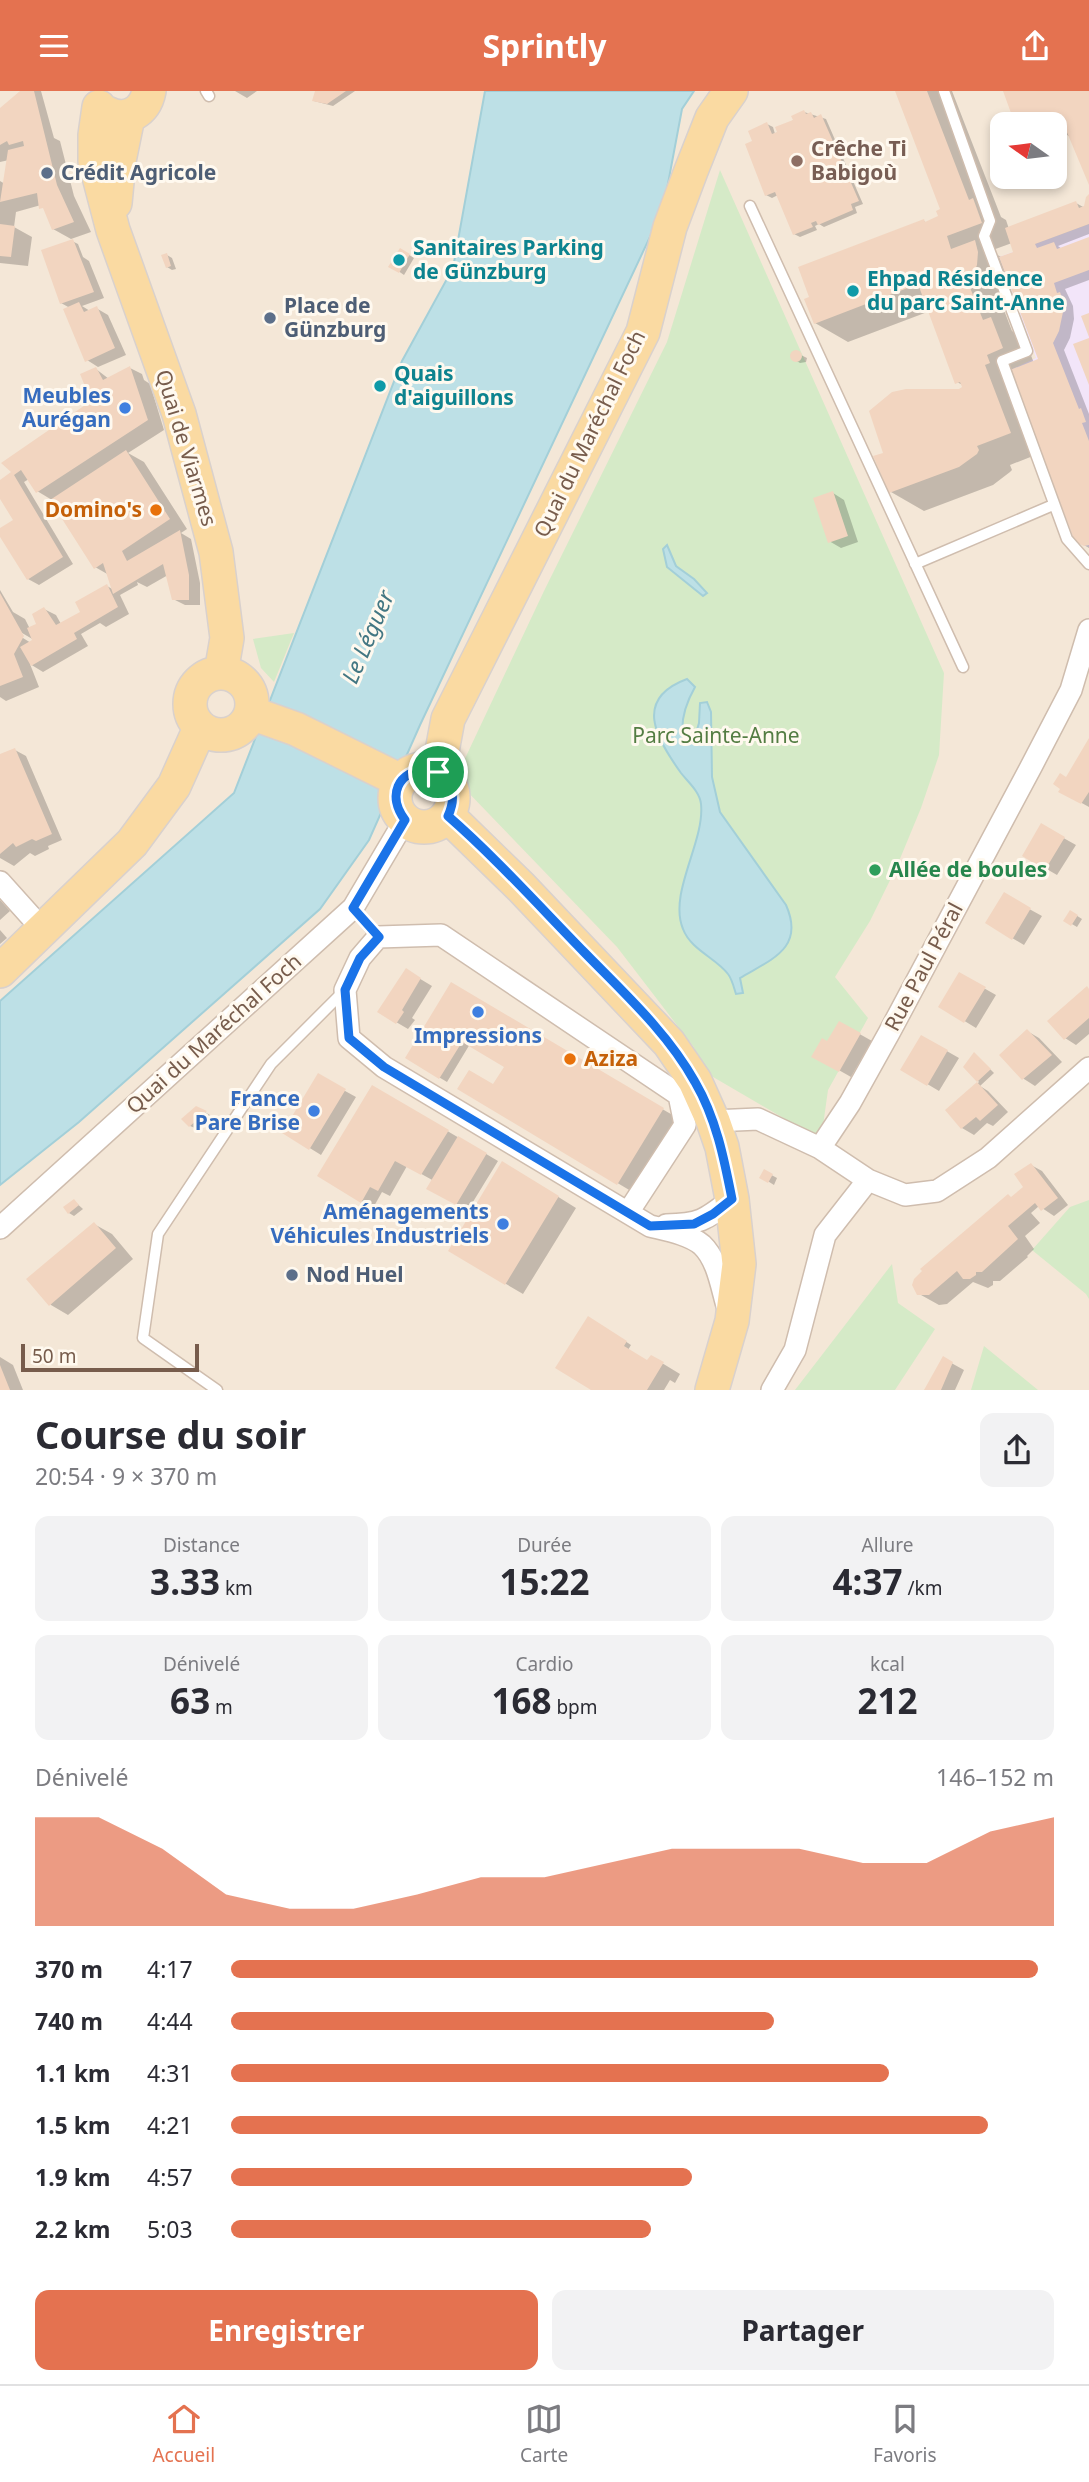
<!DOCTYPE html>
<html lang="fr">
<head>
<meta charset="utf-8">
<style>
  :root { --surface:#fff; --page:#f2f2f3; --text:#2b2b33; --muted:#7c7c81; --line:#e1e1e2; --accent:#e47250 }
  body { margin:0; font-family:"Noto Sans",sans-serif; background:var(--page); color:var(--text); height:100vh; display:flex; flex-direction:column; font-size:26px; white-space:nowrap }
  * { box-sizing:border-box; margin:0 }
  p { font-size:23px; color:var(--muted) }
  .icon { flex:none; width:38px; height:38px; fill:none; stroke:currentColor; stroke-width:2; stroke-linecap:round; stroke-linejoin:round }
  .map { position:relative; height:1299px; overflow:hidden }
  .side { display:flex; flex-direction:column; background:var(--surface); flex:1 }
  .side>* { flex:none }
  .needle { width:46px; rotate:284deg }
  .tools { position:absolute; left:990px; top:21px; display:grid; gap:14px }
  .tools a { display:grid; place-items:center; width:77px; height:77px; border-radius:14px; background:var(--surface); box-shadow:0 4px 10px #0003; font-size:35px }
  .scale { position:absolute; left:21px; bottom:18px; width:178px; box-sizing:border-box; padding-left:7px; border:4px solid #775c4c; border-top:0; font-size:19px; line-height:24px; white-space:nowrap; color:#775c4c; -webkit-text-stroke:5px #fff9ef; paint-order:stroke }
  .pin { position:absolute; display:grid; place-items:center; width:60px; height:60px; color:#fff; margin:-30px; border:4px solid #fff; border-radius:50%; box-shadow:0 2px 7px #0007 }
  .round { display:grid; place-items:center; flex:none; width:74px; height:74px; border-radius:14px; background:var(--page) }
  .overview { display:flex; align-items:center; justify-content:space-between; height:119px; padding:0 35px }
  h1 { font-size:38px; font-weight:700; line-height:52px }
  .metrics { display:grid; grid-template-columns:repeat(3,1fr); gap:10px; height:119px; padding:7px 35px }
  .metrics div { display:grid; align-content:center; border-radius:14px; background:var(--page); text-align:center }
  .metrics b { font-size:35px; font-weight:700 }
  .metrics small { font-size:19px; font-weight:400 }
  .metrics p { font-size:19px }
  .chart { height:196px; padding:14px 35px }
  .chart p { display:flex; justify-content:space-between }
  .chart svg { width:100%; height:126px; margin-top:7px; fill:var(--accent); opacity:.7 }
  .button { display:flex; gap:14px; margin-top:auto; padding:14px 35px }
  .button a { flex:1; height:80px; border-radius:14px; background:var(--accent); color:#fff; font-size:28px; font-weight:700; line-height:80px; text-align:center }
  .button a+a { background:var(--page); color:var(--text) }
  ul { padding:0 35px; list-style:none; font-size:23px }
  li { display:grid; grid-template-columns:112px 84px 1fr; align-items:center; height:52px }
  li i { height:18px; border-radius:9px; background:var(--accent) }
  header { display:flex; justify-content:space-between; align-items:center; height:91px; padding:0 35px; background:var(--accent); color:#fff; font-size:32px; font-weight:700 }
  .tabs { display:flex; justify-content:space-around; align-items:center; height:98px; border-top:2px solid var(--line); background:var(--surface); font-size:19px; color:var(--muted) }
  .tabs a { display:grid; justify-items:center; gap:4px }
  .tabs .current { color:var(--accent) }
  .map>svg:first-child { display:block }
</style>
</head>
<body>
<header><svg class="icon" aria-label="menu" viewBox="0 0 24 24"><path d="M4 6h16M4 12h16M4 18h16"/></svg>Sprintly<svg class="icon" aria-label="share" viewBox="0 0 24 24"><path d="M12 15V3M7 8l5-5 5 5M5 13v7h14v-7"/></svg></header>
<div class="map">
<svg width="1089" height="1299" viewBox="0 0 1089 1299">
  <rect width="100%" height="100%" fill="#fcf5e9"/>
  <!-- residential -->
  <path fill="#f4e7d7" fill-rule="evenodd" d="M0 0H485L453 177 402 270 234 702 0 910Z
    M694 0H1089V1299H0V1094L79 1031 369 749 420 634 657 131 664 114 682 18ZM1003 33H1055V86H1003Z"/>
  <!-- education -->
  <path fill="#f2e5f9" d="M1089 133V456L1075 451 1010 279 1036 267 999 166Z"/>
  <!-- green -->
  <path fill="#d5eac7" d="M720 79 944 582 939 664 921 717 897 775 870 830 835 886 868 927 828 999 821 1049 708 983 693 955 617 856 462 695 461 676 544 500 667 251Z
    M294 542 274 591 261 577 253 548Z
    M1089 1109V1208L1086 1203 1032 1159 1070 1116Z
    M892 1173 898 1212 935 1238 895 1299H795Z
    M984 1255 1038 1299H971Z"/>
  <!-- water -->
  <path fill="#bde0e6" stroke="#a3cfd8" stroke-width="2" d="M485 0H694L682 18 664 114 657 131 420 634 369 749 320 818 79 1031 0 1094V910L234 702 402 270 453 177Z
    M667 454 676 475 694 488 707 502 703 505 667 476 663 458Z
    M687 588 695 596C686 612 680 629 683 647L687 650 695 645 699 632 700 612 707 611 711 621 712 686 720 721 786 814C805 857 772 868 740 887L743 902 736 903C734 897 732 888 728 883 716 867 691 859 683 838 668 802 705 751 701 713 700 701 688 691 681 682 656 647 633 608 687 588Z"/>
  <!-- shadow -->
  <path fill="#0003" fill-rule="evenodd" d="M23 0H41L54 47 60 50 74 105 91 141 71 148 53 138 46 119 41 114 16 121 14 136 32 146 28 175 0 172V90L5 93 9 69 0 71V21Z
    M235 0H257L247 7Z
    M317 0H355L333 15 314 10Z
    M897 0H952L1001 126 1006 129 1009 138 1076 112 1085 117 1089 109V143L1058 155 1062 158 1089 148V189L1065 198 1073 215 1074 228 1070 247 1064 259 1089 323V457L1077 450 1043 361 1010 374 1012 379 1010 381 993 394 924 420 891 401 885 363 966 296 957 291 930 220 848 251 815 232 924 130 927 132 941 126 942 119ZM1012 152 1015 162 1003 167 990 160ZM1010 192 1040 269 1034 272 1024 247 1012 240 1002 214Z
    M1089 0V90L1070 46 1060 39 1055 41V33H1017L1005 1Z
    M804 21 826 28 863 113 855 116 857 122 824 136 819 133 815 135 817 139 800 146 794 143 778 104 772 107 766 104 755 51 767 33 773 36 775 43Z
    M72 150 78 153 83 166 89 170 104 207 82 215 90 220 96 217 108 224 126 264 98 276 87 269 70 217 61 212Z
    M401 159 414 167 404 184 391 175Z
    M167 164 172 167 176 178 172 179 167 176Z
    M795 261 807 267 806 271 800 272 795 269 793 263Z
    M130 277 142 283 144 289 150 293 164 339 128 362 144 371 187 438 181 442 191 448 200 492V514H185L173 508 168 484 147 496 137 491 138 494 120 504 129 523 106 536 100 532 81 543 88 555 43 581 30 573 39 596 6 610 0 606V499L13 521 25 528 30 538 38 533 44 518 56 524 61 533 83 521 107 495 114 499 109 484 95 476 52 409 37 400 29 388 24 391 73 473 39 494 28 488 0 443V440L15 429 0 404V392L94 310 96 278 109 288ZM17 539 34 549 31 552 15 542Z
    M833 402 844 409 858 451 841 457 829 450Z
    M1089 650V716L1060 700Z
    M15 659 26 665 62 749 48 755 49 758 35 765 30 762 14 775 0 767V665Z
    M1042 735 1076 754 1057 784 1024 765Z
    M1004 804 1042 825 1024 854 987 832Z
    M0 809 10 820 0 829Z
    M1071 821 1082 828 1077 836 1065 829Z
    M0 839 7 847 0 853Z
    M407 880 432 895 412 927 415 929 408 938 379 921Z
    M959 883 996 904 976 937 940 915Z
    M451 894 681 1029 636 1103 459 998 494 995 506 975 470 953 447 991 407 967Z
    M1089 899V943L1076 954 1065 947Z
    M840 932 872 950 851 986 814 965 828 952Z
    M1027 940 1039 947 1062 971 1035 995 1024 988 1001 964Z
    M922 946 959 967 939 1000 902 978Z
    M975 963 994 982 980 995 988 1000 1008 1021 993 1035 987 1032 974 1044 962 1037 948 1020 979 991 965 976Z
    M318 985 356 1006 321 1064 284 1041Z
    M373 996 498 1070 468 1119 429 1098 434 1090 407 1075 390 1105 382 1101 373 1117 319 1085Z
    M197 1017 210 1024 195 1037 190 1035Z
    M1031 1074 1042 1080 1068 1114 1054 1125 1039 1115 1031 1122 1040 1132 1025 1145 1034 1158 1027 1165 1028 1166 1000 1190H993V1194L988 1197 973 1191 947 1213 939 1214 921 1204 1026 1096Z
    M764 1080 777 1087 774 1094 761 1086Z
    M520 1082 576 1117 523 1203 450 1160Z
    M74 1110 83 1118 74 1125 69 1122Z
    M94 1133 112 1143 133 1168 68 1224 51 1214 29 1188Z
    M622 1248 631 1254 628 1259 648 1271 652 1266 680 1283 675 1292 670 1289 664 1299H595Z
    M0 1266 13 1274 23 1299H0Z
    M944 1268 964 1279 955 1299H926Z"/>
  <!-- building -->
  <path fill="#f2d5c0" d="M20 0H34L57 94 74 131 52 139 43 117 39 118 37 102 0 111 8 59 24 55 23 50 9 54 7 50 0 54V17Z
    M315 0H346L327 13 312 10Z
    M895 0H927L969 109 973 107 982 132 947 145 951 158 975 149 978 161 977 174 969 194 983 229 991 226 1003 257 987 264 990 272 985 274 1011 342 977 355 979 359 977 363 959 376 889 402 873 365 883 362 869 320 892 301 906 298H959L962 296 960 291 955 293 918 193 814 233 804 208 809 206 798 176 924 128 925 131 938 125 936 120 940 118Z
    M1003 0H1089V94L1061 27 1045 33 1042 25 1015 33Z
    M804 19 806 23 811 21 814 27 821 23 859 110 851 113 853 119 818 134 816 130 811 132 813 136 793 144 775 101 765 105 745 53 752 50 748 40 767 31 772 43 777 41 775 36 793 29 791 25Z
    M1089 103V133L1035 153 1037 157 1054 151 1057 158 1089 146V179L1054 192 1057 202 1060 201 1062 207 1063 221 1059 240 1053 252 1079 318 1081 317 1086 331 1082 332 1089 350V454L1084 455 1075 451 1010 279 1038 268 999 166 1013 161 1005 137 1076 110 1079 117 1084 115 1086 106Z
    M0 133 15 135 11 166 0 165Z
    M73 148 94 201 60 213 41 159Z
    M400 157 410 163 399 182 388 176Z
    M167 162 171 175 166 177 161 164Z
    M79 211 84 221 97 215 115 257 85 271 63 218Z
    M1089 222V246L1081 225Z
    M1089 247V294L1073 253Z
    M790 265a6 6 0 1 1 12 0a6 6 0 1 1-12 0Z
    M130 275 148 329 36 402 21 379 14 384 63 466 27 489 0 446V437L13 429 0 408V389L11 381 1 372 91 310 80 283 96 276 103 289Z
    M126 359 170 428 122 460 127 470 180 439 189 484V509H172L163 473 113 503 103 472 94 478 50 409Z
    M833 400 848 445 828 452 813 407Z
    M107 493 118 516 74 542 77 548 31 575 20 556 32 549 27 537 36 533 32 523 44 516 56 534 80 521 75 511Z
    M0 502 24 545 14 563 23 586 0 595Z
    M1089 647V701L1081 713 1058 701 1060 698 1053 693 1060 682 1066 686Z
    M15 657 52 743 36 750 32 748 16 756 13 752 0 763V663Z
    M1041 732 1065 746 1045 779 1022 765Z
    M1004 801 1031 817 1012 849 985 832Z
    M1070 819 1078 824 1071 835 1063 830Z
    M406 877 421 887 402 919 404 921 396 933 377 921Z
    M959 881 986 896 964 932 938 916Z
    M451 891 664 1017 617 1094 457 998 469 979 493 993 504 976 462 951 439 988 405 967Z
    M1087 895 1089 898V927L1064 949 1047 930Z
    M839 930 861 942 839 981 811 966 822 947 827 950Z
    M1027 938 1052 964 1022 989 999 964Z
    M921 944 948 959 927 995 900 979Z
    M974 961 991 978 977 991 963 976Z
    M318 982 346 998 309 1059 282 1042Z
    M977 991 998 1014 980 1030 976 1026 961 1038 945 1019Z
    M372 994 449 1039 421 1084 395 1070 378 1100 370 1096 361 1112 317 1085Z
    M196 1015 207 1020 189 1036 181 1028Z
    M458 1045 487 1062 456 1114 426 1098Z
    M502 1070 559 1105 505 1194 448 1160Z
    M1031 1072 1058 1107 1041 1120 1035 1112 1008 1135 1018 1148 982 1181H976V1184L970 1188H963L957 1180 929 1204H917L912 1194 914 1188 922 1180 920 1178 1008 1103 1011 1106 1023 1096 1014 1083Z
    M764 1078 773 1083 768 1092 759 1087Z
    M74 1108 79 1114 68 1123 63 1116Z
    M94 1131 116 1157 49 1215 26 1188Z
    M588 1225 627 1250 624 1255 647 1269 651 1264 664 1271 647 1299H591L555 1277Z
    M943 1265 953 1271 941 1299H924Z
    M0 1274 10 1299H0Z"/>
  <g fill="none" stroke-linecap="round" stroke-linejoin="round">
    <!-- lane casing -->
    <g stroke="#cfbdae" stroke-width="13">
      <path id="lane" d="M206 0 209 5
        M944 0 990 130 984 145 1027 260 1002 270 1067 448 1089 473
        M750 115 963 576
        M915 473 1053 414
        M353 817 378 846
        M217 1299 143 1247 158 1143 271 973 345 899"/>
    </g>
    <!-- street casing -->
    <g stroke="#cfbdae" stroke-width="24">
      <path id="street" d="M0 791 44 840
        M713 1030 758 1028 820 1057 868 1089 905 1104 937 1100 988 1067 1089 977
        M820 1057 850 1012 889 942 1032 674 1071 599 1089 539
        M629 1120 685 1034 679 1004 441 844 378 846 360 867 345 899 349 947 384 976 650 1135C666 1139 689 1143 702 1154 719 1170 722 1201 729 1221
        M666 1134C701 1133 705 1129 732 1108
        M0 1137 353 817 405 729
        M772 1299 795 1259 825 1144 868 1089"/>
    </g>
    <!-- primary casing -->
    <g stroke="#d9d1cd" stroke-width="36">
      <path id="primary" d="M99 16 95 44V70L113 139 179 323 216 461 227 547 221 582
        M107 22C126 32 145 21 149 0
        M115 112 119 70 128 26
        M190 613a31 31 0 1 1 62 0a31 31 0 1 1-62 0Z
        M251 622 296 638 401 690
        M395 707a29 29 0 1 1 58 0a29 29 0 1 1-58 0Z
        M438 682 448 628 643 241 670 136 691 80 712 27 731 0
        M448 725 521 796 669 952 695 990 713 1030 722 1056 732 1108 739 1173 732 1230 712 1299
        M0 880 132 752 174 695 200 637"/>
    </g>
    <!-- lane -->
    <use href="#lane" stroke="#fff" stroke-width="10"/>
    <!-- street -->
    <use href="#street" stroke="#fff" stroke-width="21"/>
    <!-- primary -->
    <use href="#primary" stroke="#fadaa2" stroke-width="33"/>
  </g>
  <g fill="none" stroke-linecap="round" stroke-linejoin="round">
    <!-- route casing -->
    <g stroke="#fff" stroke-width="14">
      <path id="route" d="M428 678C451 685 458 703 448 725 496 767 539 815 584 861 623 901 668 942 695 991 716 1027 724 1067 732 1108L713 1123 694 1133 650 1135 384 976 349 947 345 899 360 867 379 846 353 817 405 729C387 705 397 680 428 678Z"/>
    </g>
    <!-- route -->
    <use href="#route" stroke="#1a73e8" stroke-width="9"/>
  </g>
  <!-- markers -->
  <circle fill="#8d6e63" stroke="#fff9ef" stroke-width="2.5" cx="797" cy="70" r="7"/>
  <g fill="#5c6f8a" stroke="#fff9ef" stroke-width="2.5">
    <circle cx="47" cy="82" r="7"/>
    <circle cx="270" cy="227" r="7"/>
    <circle cx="292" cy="1184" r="7"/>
  </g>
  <g fill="#0f9aa8" stroke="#fff9ef" stroke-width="2.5">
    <circle cx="399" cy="169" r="7"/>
    <circle cx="853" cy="200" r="7"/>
    <circle cx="380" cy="295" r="7"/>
  </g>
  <g fill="#3f7fe0" stroke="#fff9ef" stroke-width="2.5">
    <circle cx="125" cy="317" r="7"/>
    <circle cx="478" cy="921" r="7"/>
    <circle cx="314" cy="1020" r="7"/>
    <circle cx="503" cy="1133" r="7"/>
  </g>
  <g fill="#e8710a" stroke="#fff9ef" stroke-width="2.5">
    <circle cx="156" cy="419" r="7"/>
    <circle cx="570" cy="968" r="7"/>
  </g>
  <circle fill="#2e9e5b" stroke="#fff9ef" stroke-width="2.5" cx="875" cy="779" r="7"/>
  <g text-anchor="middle" stroke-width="6" stroke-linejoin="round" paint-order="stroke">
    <!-- education labels -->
    <g font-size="21" font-weight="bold" fill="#785e54" stroke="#fff9ef" text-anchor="start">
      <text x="811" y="65">Crêche Ti<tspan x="811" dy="24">Babigoù</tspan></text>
    </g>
    <!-- service labels -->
    <g font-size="21" font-weight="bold" fill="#4e5e75" stroke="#fff9ef" text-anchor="start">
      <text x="61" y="89">Crédit Agricole</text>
      <text x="284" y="222">Place de<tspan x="284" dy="24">Günzburg</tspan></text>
      <text x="306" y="1191">Nod Huel</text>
    </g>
    <!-- culture labels -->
    <g font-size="21" font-weight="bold" fill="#0d838f" stroke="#fff9ef" text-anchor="start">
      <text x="413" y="164">Sanitaires Parking<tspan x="413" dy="24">de Günzburg</tspan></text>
      <text x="867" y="195">Ehpad Résidence<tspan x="867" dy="24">du parc Saint-Anne</tspan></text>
      <text x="394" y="290">Quais<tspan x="394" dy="24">d'aiguillons</tspan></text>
    </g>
    <!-- shop labels -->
    <g font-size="21" font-weight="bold" fill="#366cbe" stroke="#fff9ef" text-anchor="end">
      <text x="111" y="312">Meubles<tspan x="111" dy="24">Aurégan</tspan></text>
      <text x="478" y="952" text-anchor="middle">Impressions</text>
      <text x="300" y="1015">France<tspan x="300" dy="24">Pare Brise</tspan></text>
      <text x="489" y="1128">Aménagements<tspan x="489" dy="24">Véhicules Industriels</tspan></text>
    </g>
    <!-- street labels -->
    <g font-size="21" fill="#775c4c" stroke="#fff9ef">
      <text transform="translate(590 343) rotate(-64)" y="7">Quai du Maréchal Foch</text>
      <text transform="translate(186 357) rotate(73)" y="7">Quai de Viarmes</text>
      <text transform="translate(924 876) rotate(-62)" y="7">Rue Paul Péral</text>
      <text transform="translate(214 943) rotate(-42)" y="7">Quai du Maréchal Foch</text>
    </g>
    <!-- food labels -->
    <g font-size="21" font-weight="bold" fill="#c56008" stroke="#fff9ef" text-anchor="end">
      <text x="142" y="426">Domino's</text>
      <text x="584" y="975" text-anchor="start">Aziza</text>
    </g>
    <!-- park labels -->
    <g font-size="21" fill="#547d43" stroke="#fff9ef">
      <text x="716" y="652">Parc Sainte-Anne</text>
    </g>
    <!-- leisure labels -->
    <g font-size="21" font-weight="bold" fill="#27864d" stroke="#fff9ef" text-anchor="start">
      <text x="889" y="786">Allée de boules</text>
    </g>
    <!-- water labels -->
    <g font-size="23" font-style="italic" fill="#437783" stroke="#fff9ef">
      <text transform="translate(368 546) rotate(-67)" y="8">Le Léguer</text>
    </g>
  </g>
</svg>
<div class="tools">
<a><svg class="needle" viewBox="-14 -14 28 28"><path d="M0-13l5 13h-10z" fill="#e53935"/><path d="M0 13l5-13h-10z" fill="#7c7c81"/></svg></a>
</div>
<div class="scale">50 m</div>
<div class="pin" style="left:438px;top:681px;background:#1e9e55"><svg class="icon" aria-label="arrive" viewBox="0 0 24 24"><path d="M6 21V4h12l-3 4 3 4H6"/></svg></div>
</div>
<section class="side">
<div class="overview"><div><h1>Course du soir</h1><p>20:54 · 9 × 370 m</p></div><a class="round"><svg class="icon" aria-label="share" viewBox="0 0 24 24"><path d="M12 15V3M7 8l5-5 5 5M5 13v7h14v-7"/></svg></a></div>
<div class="metrics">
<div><p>Distance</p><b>3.33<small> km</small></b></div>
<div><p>Durée</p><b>15:22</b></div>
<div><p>Allure</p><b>4:37<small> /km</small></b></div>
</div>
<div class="metrics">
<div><p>Dénivelé</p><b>63<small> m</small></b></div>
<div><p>Cardio</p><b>168<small> bpm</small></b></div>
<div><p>kcal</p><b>212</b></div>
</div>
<div class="chart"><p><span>Dénivelé</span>146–152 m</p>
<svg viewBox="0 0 160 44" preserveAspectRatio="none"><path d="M0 44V6L10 6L20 17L30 33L40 38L50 38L60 33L70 27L80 27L90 22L100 17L110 17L120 17L130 22L140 22L150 11L160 6V44z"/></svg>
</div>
<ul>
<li><b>370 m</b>4:17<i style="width:98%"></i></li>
<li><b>740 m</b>4:44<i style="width:66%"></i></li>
<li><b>1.1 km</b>4:31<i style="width:80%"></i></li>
<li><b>1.5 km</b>4:21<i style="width:92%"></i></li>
<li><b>1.9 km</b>4:57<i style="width:56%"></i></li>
<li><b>2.2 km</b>5:03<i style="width:51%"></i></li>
</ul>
<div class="button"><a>Enregistrer</a><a>Partager</a></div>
</section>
<nav class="tabs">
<a class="current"><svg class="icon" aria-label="home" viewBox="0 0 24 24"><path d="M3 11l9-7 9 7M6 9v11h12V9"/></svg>Accueil</a>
<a><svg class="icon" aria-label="map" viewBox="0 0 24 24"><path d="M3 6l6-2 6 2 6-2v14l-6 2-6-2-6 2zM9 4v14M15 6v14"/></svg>Carte</a>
<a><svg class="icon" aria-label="saved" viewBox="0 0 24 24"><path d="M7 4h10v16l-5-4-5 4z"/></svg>Favoris</a>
</nav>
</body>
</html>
